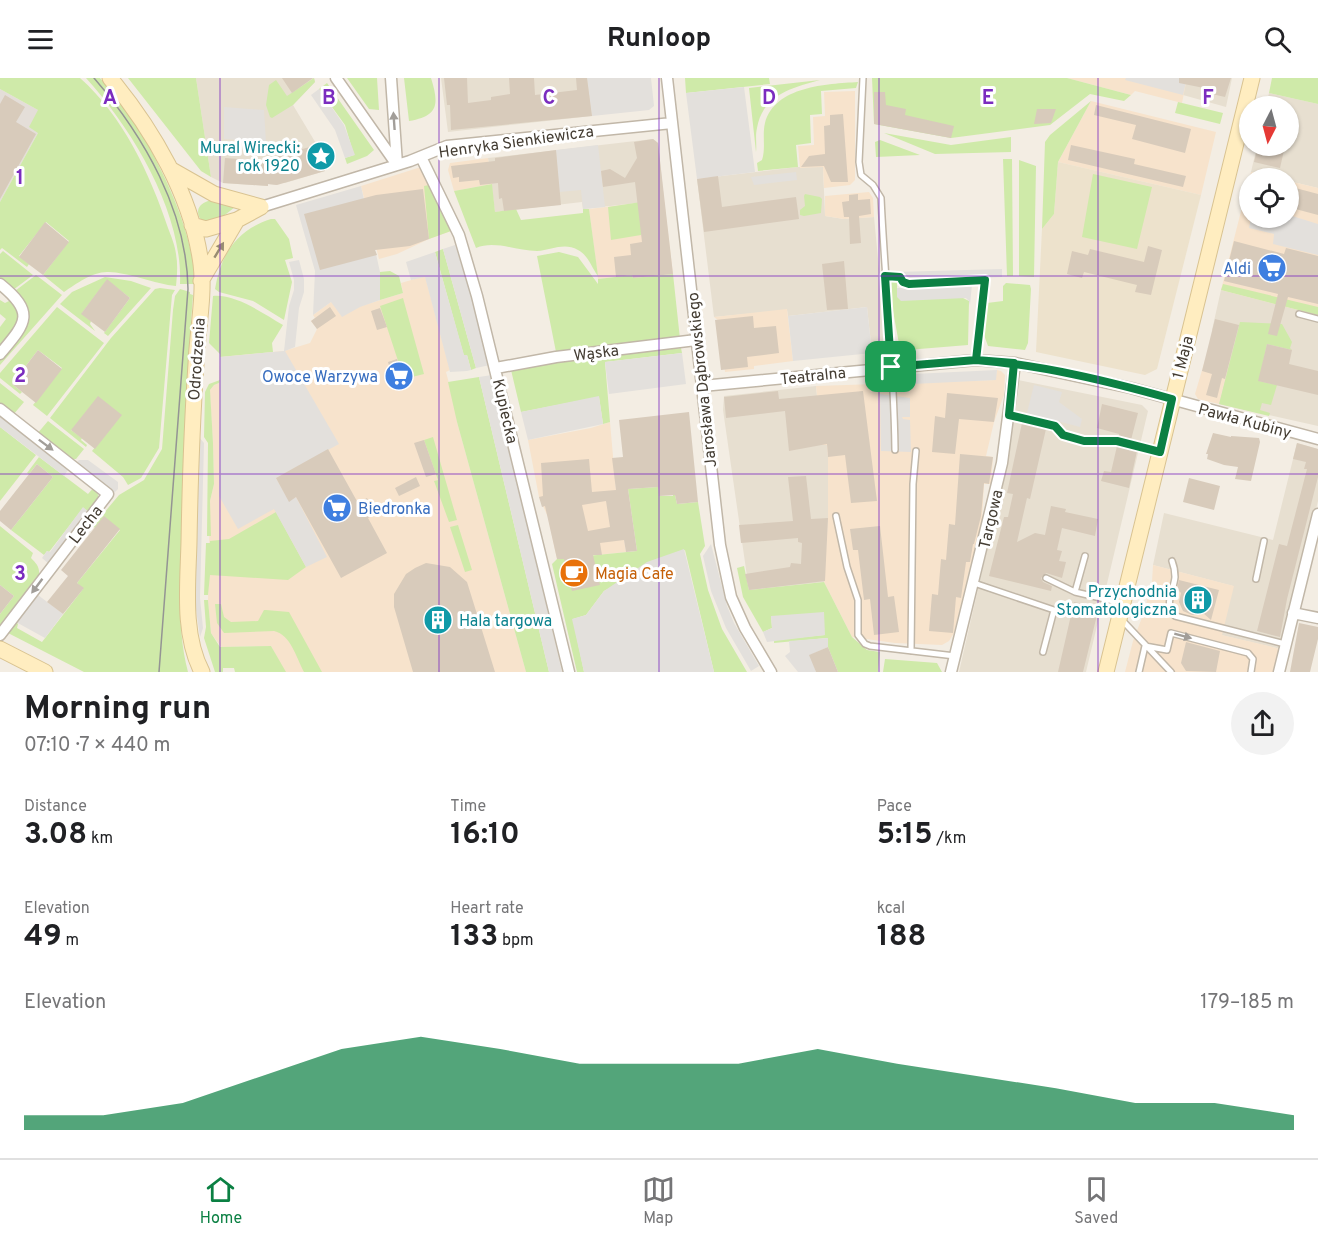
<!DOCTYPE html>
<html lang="en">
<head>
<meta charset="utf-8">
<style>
  :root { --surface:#fff; --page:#f2f2f2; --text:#202124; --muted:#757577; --line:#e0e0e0; --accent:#0b8043 }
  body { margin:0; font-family:Overpass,sans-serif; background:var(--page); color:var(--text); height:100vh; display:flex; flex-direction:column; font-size:22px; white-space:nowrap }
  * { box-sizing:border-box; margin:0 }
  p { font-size:20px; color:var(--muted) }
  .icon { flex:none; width:33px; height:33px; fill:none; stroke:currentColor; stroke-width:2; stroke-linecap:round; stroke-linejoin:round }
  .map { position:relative; height:594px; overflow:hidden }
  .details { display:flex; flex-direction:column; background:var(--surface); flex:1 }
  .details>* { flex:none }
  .needle { width:39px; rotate:186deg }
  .controls { position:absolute; left:1239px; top:18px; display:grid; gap:12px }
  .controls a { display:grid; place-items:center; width:60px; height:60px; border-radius:50%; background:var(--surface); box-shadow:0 2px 4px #0004; font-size:30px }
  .pin { position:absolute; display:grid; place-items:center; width:51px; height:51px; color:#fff; margin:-26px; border-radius:12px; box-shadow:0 3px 9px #0006 }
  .round { display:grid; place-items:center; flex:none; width:63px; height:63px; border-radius:32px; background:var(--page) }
  .head { display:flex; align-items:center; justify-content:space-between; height:102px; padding:0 24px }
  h1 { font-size:33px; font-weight:700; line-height:45px }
  .stats { display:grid; grid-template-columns:repeat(3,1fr); gap:9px; height:102px; padding:6px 24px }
  .stats div { display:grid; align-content:center }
  .stats b { font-size:30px; font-weight:700 }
  .stats small { font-size:16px; font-weight:400 }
  .stats p { font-size:16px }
  .chart { height:168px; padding:12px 24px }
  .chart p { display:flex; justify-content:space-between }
  .chart svg { width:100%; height:108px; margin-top:6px; fill:var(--accent); opacity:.7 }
  header { display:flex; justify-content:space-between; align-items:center; height:78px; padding:0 24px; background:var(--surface); font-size:27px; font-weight:700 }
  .tab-bar { display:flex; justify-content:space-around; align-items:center; height:84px; border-top:2px solid var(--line); background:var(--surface); font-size:16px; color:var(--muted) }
  .tab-bar a { display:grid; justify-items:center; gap:3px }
  .tab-bar .active { color:var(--accent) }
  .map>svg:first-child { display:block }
</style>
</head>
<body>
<header><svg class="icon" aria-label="menu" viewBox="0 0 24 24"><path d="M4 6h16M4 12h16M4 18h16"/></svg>Runloop<svg class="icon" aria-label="search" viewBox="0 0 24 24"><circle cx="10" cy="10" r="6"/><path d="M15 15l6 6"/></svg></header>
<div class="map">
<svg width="1318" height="594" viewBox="0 0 1318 594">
  <rect width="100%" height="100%" fill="#f3ede3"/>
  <!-- residential -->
  <path fill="#e7dfd0" d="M196 0H314L315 4 293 27 317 67 325 93 285 105 277 104 276 107 268 106V108L223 105 211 99Z
    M441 0H588L592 38 448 54Z
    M1187 0H1232L1226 29 1183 17Z
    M1269 15 1318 26V110L1289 103 1288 100H1278L1251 94 1257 68H1288V28H1266Z
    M653 61 658 65 664 122 583 131 582 124 495 134 488 80Z
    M798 89H823L825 138 844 141 874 139 887 274 872 275 867 229 788 238 787 232 714 239 697 101Z
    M1221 212 1318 237V348L1219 326 1235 258 1212 252Z
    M1018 302 1142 327 1148 333 1086 594H959L1007 385Z
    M816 308 822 367H827L828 379V440L824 504 749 512 723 332 724 318Z
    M1297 365 1318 371V423L1281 571 1221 557 1233 508 1153 487 1164 435 1273 462Z"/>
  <!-- commercial -->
  <path fill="#f7e3cc" d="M1067 0H1187L1182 25 1135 13 1131 17Z
    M855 13V102L850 107 824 110 823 89 800 90 798 68 814 67 813 39 825 38 824 14Z
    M1091 23 1216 54 1201 117 1058 84Z
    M488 80 492 106 454 113 448 92 450 85Z
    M421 89 451 153 429 161 397 176 379 181 361 108Z
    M1251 94 1278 100H1250V140H1288L1289 103 1318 110V237L1221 212Z
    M869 114 873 120 874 139 844 141 825 138V118Z
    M664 122 673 196 633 200 632 197 598 201 589 131Z
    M425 198 450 292 446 294 455 328 457 344 526 594H285L271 568 221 569 211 555 208 522 210 423 214 406 213 365 210 317V312L214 307 219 305 220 279 284 273 310 265 317 251 311 243 315 240 313 237 331 224 358 229 403 215 401 205Z
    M787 231 793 283 754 288V291L725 294 719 243 714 239Z
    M1236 258 1219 326 1198 321 1195 316 1205 282Z
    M997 292 1001 293 1005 297 1004 317 994 344 986 378 993 379 991 406H984L981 459 971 485 954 555 949 563 942 567 895 565 852 559 824 504 828 440V379L827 367H822L816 308 995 302Z
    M610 344 616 412 626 474 557 481 548 439 539 419 528 362 591 350Z
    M1153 487 1234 508 1222 557 1281 571 1276 594H1125L1133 563 1143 537 1152 504Z"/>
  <!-- industrial -->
  <path fill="#e4ded8" d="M0 11 38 32V55L0 124Z"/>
  <!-- education -->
  <path fill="#ede2cc" d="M1058 84 1201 117 1157 291 1145 297 1036 274 1042 151 1054 136Z"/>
  <!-- green -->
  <path fill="#cfeaa9" d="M0 0H80C123 38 150 96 168 150 171 158 175 167 176 176 178 187 177 198 176 208 155 206 124 193 107 194 92 194 76 206 64 214L43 197 69 163 46 144 19 178 29 186 27 189 2 170 0 172V124L38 55 29 49 38 32 0 11Z
    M86 0H100C111 13 123 26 132 40 158 81 196 156 194 206H180C183 135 133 52 86 0Z
    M128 0H196L211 99 201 93Z
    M314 0 315 4 293 27 272 40 270 39 266 27 269 7 276 2 287 18Z
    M347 0H377L379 32 369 31Z
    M404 0H431C439 26 439 38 409 43Z
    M685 0H769L770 6 686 15Z
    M872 0H1067L1131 17 1124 23 1090 16 1050 47 951 60 874 46Z
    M1272 0H1318V26L1269 15Z
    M820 2C791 10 763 17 757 50 755 59 757 66 756 74L749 10Z
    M858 4 856 10 821 13 822 36 810 37 811 65 796 67 798 89 758 93 757 85 762 82C766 70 762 57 765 45 775 8 827 6 858 4Z
    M327 5 374 72 367 78 347 86 345 80 354 77 345 47 319 11Z
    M1091 23 1058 84 1054 136 1042 151 1045 64 1050 57Z
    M1178 24 1223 35 1220 46 1175 35Z
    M884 55 951 67 1011 59V74L935 76Z
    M880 62 920 77 876 79 875 64Z
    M1003 81H1012L1013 198H1007Z
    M1019 82 1036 88 1034 199 1019 198Z
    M1093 96 1152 109 1137 171 1082 159Z
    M492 106 495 134 516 131 521 142 583 135V131H589L598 198C591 189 589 178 578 172 564 164 552 172 537 173 517 173 495 162 476 170L454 113Z
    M429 107 451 153 429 161 424 108Z
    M805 116 820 119 822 121 821 135 804 138 800 137V132L805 128 804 118Z
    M208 123H211L235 129 216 144 204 145C195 137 196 127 208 123Z
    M641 124V157L611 162 608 129Z
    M271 141H275L289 161 293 180 285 182 292 204 284 242 253 223 219 214 215 211C221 175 237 152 271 141Z
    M443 171 476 290 471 292 467 277 464 278 435 174Z
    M3 173 33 197 13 212 0 201V176Z
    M559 174 578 179 598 206V201L632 197 633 200 673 196 680 261 556 274 537 178Z
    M390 193 399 198 403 215 380 222V194Z
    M36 197 62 217 0 287V282L22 254 25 226 21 218 15 213Z
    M105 199 131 203 151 210 108 258 104 255 130 220 107 202 82 235 91 243 90 246 95 253 60 226 72 214Z
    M893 203 897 204V219L963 220 969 223 968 267 907 272 902 271 899 266 892 227 891 204Z
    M1006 205 1030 207 1031 211 1028 265 1025 272 988 268 984 257 987 225 1003 223V208Z
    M1223 206 1318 229V237L1221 212Z
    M160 210 175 212 172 217 159 370 141 400 128 407 123 399 92 373 121 337 71 352 82 360 81 362 87 367 86 369 50 340 111 260 155 211Z
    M180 211 190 214V216L193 217C187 296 184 374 182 454 181 501 176 548 188 594H84L8 555 16 544 18 546 17 550 42 564 83 511 77 505 120 452 104 439 95 450 93 448 119 417 144 402 162 371 173 232 175 218Z
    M213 218C236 216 264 236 283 247L272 265 273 274 220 279V276L209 265Z
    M403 220 424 296 404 301 380 228Z
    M13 221 17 225 19 243 0 271V249L6 241 0 236V222L5 225Z
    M57 229 104 265 47 338 33 327 62 290 38 272 12 306 22 314 20 316 0 300V295Z
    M1240 244 1282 246 1292 264 1290 270 1292 272 1267 266 1259 303 1277 307 1271 327 1262 325 1260 332 1270 335 1269 338 1219 326Z
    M681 270 682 275 605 284 610 344 603 346 599 319 521 334 511 292 549 285Z
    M479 299 549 594H526L457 344 448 304Z
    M220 302 219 305 214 307 210 312 213 365 214 406 210 423 211 458H207L208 365 204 359 205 314 209 306Z
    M0 305 24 324 13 337 0 327Z
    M48 343 84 371 76 381H69L37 356Z
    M0 349 36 377 0 423Z
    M433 359 457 442 449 444 434 403 438 402 424 362Z
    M39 379 88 416 95 408C101 421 98 424 90 435L83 430 49 474 47 473 44 477 11 452 53 399 37 386 29 396 27 395Z
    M658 409 660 418H673V416L675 417 677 426 698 424 705 468 700 476 708 512 722 551 747 594H714L685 472 604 513 586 537 573 541 584 594H577L552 486 557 481 637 473 628 411Z
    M276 434 306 489 288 502 210 497 208 517H204L206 465H210V463L229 461Z
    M458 447 472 492 465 494 450 449Z
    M0 448 33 475 31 480C36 485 40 489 39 497L0 550V536L14 518 0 507Z
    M744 488 749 512 824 504 852 559 867 572 880 574 878 594H838L828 569 827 560 774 565V562L825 557 771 538 772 550 763 554 743 519 737 490Z
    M204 522H208L211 555 220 569 271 568 286 594H235L234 590H223V594H215L204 560 206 549Z
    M215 526H221L224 539 231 544 258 543 264 532H266L289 534 322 594H304C296 579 291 557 274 553L224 555 217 545Z
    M885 581 937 585 942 594H883Z"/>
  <!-- parking -->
  <path fill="#e3e0dc" d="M587 0H651L654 28 649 32 592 38Z
    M1126 0H1187L1183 17 1125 2Z
    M744 9 755 94 697 101 686 15Z
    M319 11 344 47 355 77 345 80 335 52 311 17Z
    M224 29 264 32 266 64 224 61Z
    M598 67 605 129 583 131 581 112 559 114 556 72Z
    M796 94 797 102 754 107 751 99Z
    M361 108 380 194V222L360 229 342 239 331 224 313 237 315 193 296 127Z
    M1289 137 1318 146V177L1273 166 1274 156 1249 150 1251 140H1288Z
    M455 167 471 217 490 287 476 290 443 171Z
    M435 174 464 277H467L471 292 467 293 450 294 425 199 411 202 406 184Z
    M299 182 304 201V214L299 230 295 269 285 273 339 366 276 400 289 423 296 419 327 479 306 489 274 431 238 451 219 418 220 279 284 273 289 228 294 212V202L289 184Z
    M1002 191V199L897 204 896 194Z
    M972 206 970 227 969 223 966 220 901 223 897 219V210Z
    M867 229 872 275 793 283 788 238Z
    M682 275 686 306 609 316 605 284Z
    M997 292 996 302 871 308 870 298Z
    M492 297 562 594H549L479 299Z
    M1034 307 1062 314 1059 324 1082 341 1080 349 1027 335Z
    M880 316 910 320V339H902L903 341 910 342 911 374 881 373Z
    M599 318 603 346 528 362 521 334Z
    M0 335 70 389 64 398 0 349Z
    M199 359 204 365 200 520 203 550 200 559 194 518Z
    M79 382H88L118 404V411L114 415 76 385Z
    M83 429 90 435 49 486 42 480 47 473 50 474Z
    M711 466 727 528 734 545 759 588 751 593 726 550 711 513 703 478Z
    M684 471 714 594H584L572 541 586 537 604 513 647 484Z
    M38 517 63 536 45 560 16 544Z
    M824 534 825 557 767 564 763 554 772 550 771 538Z
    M828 560V569L810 577 816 594H798L785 578 790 574 789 563Z"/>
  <!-- building -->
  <path fill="#d8cbbb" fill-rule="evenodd" d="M282 0H313L292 15Z
    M444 0H467L468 25 491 22V19L510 16 509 0H534L535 17 577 12 576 0H587L592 38 451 52 450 27H447Z
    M1179 0H1231L1225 19 1203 14 1204 10 1179 5Z
    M874 14H885L886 27 906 31 905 37 954 48 951 60 874 46Z
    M5 17 25 29 16 44 36 56 0 121V26Z
    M1096 27 1191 51 1185 75 1132 61 1136 47 1094 37Z
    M1037 31H1056L1051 45 1034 46Z
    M843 36 848 104H831L824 88 801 89 809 78 825 76 824 48 830 47V37Z
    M653 61 658 65 673 196 633 200 632 197 616 199 614 179 631 177 630 166 642 164 635 104 603 109 601 93 610 91 625 100 637 80 634 64Z
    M317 67 325 93 277 107 268 106V108L223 105 225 80 278 84 277 78Z
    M1071 67 1135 81 1134 86 1186 98 1183 109 1068 82Z
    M1258 68H1285L1280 90 1254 84Z
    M556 72 561 127 504 133 502 120 499 121 498 105 480 107 479 102 459 104V99L453 100 451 88 495 83V80Z
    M718 98 722 129 796 119 799 141 704 154 697 101Z
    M1288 108 1318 116V137L1288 129Z
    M423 111 429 161 410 168 375 172 377 177 320 192 304 136 376 117Z
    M858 116V122L870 121 871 136 859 138 861 165 850 166 849 139H844L842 124 849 123V117Z
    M45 144 69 164 43 197 19 179Z
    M1234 163 1284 176 1286 170 1318 178V226L1288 219 1277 258 1268 256 1278 216 1224 203Z
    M1148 168 1162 172 1151 217 1135 214 1137 207 1084 194 1082 200 1067 196 1072 173 1088 177 1090 171 1144 184Z
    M844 183 848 231 827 232 822 186Z
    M107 201 130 220 105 254 81 236Z
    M330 229 336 238 317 251 311 243Z
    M380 230 387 249 377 252 371 233Z
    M753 238 754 250 776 248 779 275 747 279 748 289 721 292 715 242Z
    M1215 241 1239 247 1225 301 1222 300 1217 320 1206 317 1212 296 1202 293Z
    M1267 266 1292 272 1289 286 1318 293V317L1258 303Z
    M38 272 62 291 36 325 12 306Z
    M397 281 405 304 395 307 388 284Z
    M778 313 779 321 863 313 877 423 851 425 845 377 828 379 827 366 789 373 785 333 726 340 724 319Z
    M947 315 998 320 994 344 959 341 955 376 932 374 935 338 945 340Z
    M98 318 122 337 95 371 71 352Z
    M1102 326 1138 335 1131 362 1119 358V356L1097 350Z
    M689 334 698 424 677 426 675 417 659 418 658 409 628 411 637 473 626 474 624 462 600 465 602 477H593L600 507 572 513 564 481H557L545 428 542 429 539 419 543 418 541 385 589 381 592 414 616 412 612 380 623 379 619 342ZM606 423 610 449 588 453 582 427Z
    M1022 345 1046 351 1030 421 1027 420 1017 464 1035 455 1045 457 1051 428 1066 431 1065 434 1098 441 1095 458 1062 450 1057 472 1062 473 1059 483 1066 484 1062 500 1046 495 1041 500 1043 504 1052 508 1051 513 989 498 1004 439H1008L1013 416 1007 415Z
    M1213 355 1231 359V358L1259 360 1260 364 1251 403 1235 401 1238 389 1224 387 1207 381 1208 376H1206Z
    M424 362 436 396 426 399 414 365Z
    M1297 365 1318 371V399L1287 521 1280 559 1257 553 1279 466 1287 468 1307 391H1304L1306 384 1293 381Z
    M1117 368 1137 373 1129 410 1101 403 1104 393 1111 394Z
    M328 371 358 425 367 420 375 436 368 440 387 475 341 500 296 419 289 424 276 400Z
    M960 376 993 379 989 406 984 405 981 438 974 466H973L970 484H966L961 520 956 519 953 555 929 553 932 516 938 517 941 481 946 482 949 446 955 447Z
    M37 386 53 399 11 452 0 443V433Z
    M806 398 811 441 828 440 825 503 749 512 745 496 790 489 791 485 801 486 802 465 798 464V460L741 465 739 447 793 443 788 399Z
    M416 399 420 408 399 418 395 410Z
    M1189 400 1220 408 1214 432 1183 424Z
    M104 438 120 451 77 505 84 510 63 536 47 524 68 498 61 492Z
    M880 448 888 519 894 518 899 554 874 557 870 521 864 522 858 472H853L850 451Z
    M426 485 450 489 467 504 495 594H413L394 529V516L406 496 415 490Z
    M1179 502 1219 512 1211 542 1203 535 1192 537 1183 533 1179 524 1181 515 1177 511Z
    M0 507 14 518 0 536Z
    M1074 524 1099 529 1083 594H1058Z
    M1299 545 1318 549V561L1310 594H1290Z
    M1186 564 1220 573 1216 594 1186 593 1181 585Z
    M828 569 838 594H816L809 577Z"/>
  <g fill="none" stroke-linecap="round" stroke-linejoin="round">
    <!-- lane casing -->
    <g stroke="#c1b7a8" stroke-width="8">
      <path id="lane" d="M863 0 859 84 861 97 873 107 881 120C885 204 894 288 895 372
        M885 198 900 199 903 204 909 206 985 202 976 282
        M1299 236 1318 241
        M1009 337 1055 348 1063 357 1084 363H1117L1159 374
        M836 438 847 489 858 522V557L865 566 870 568 955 578
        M1172 483C1174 488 1175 493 1175 499 1174 512 1163 527 1175 538L1285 566
        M1046 500 1075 514 1122 525
        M1256 501 1264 463
        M974 505 1054 532 1043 574
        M1075 514 1085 478
        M1121 541 1171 594
        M911 573 913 406 916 373
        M1139 594 1145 568 1167 572 1171 555 1248 575 1253 581 1251 594"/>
    </g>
    <!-- street casing -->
    <g stroke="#c1b7a8" stroke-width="13">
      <path id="street" d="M336 0 397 87
        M391 0 397 86
        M667 0 720 467 731 519 745 550 771 594
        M421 79 459 157 477 218 569 594
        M261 129 410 83 447 68 672 45
        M0 206C36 235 26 245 0 276
        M496 290 556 279 696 262
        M702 308 976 282 1015 285 1131 310 1318 361
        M0 331 108 416 0 557
        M1293 535 1318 540
        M951 594 1002 385 1015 285
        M1279 594 1318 436"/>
    </g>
    <!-- secondary casing -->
    <g stroke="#d9c391" stroke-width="17">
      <path id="secondary" d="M110 0C153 52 192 118 201 186 205 216 197 256 196 286 192 345 190 405 189 464 188 506 182 556 202 594
        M170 91 214 116 261 129
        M192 147 206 151 237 142 261 129
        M201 203 237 142
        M0 571 45 594
        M1106 594 1252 0"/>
    </g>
    <!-- lane -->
    <use href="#lane" stroke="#fff" stroke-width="5"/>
    <!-- street -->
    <use href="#street" stroke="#fff" stroke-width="10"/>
    <!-- secondary -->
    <use href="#secondary" stroke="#ffedc0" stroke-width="15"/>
    <!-- tram -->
    <path stroke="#949494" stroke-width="1.5" d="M94 0C144 58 187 133 188 211L159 594"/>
  </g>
  <!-- one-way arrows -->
  <defs><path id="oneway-solid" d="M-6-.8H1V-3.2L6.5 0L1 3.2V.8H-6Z" transform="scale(1.5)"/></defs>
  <g fill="#a29e99">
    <use href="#oneway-solid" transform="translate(394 43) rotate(-94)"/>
    <use href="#oneway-solid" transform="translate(46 367) rotate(37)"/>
    <use href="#oneway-solid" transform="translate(37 508) rotate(127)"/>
    <use href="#oneway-solid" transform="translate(1183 558) rotate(15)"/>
  </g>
  <use fill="#988c72" href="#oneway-solid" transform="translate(219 172) rotate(-59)"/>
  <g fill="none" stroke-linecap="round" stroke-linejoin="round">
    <!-- route casing -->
    <g stroke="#fff" stroke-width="12">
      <path id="route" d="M891 289 976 282 1014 285 1009 337 1055 348 1063 357 1084 363H1117L1160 374 1172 321C1108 303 1042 287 976 282L985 202 909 206 903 204 900 199 885 198 891 289"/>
    </g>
    <!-- route -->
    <use href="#route" stroke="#0b8043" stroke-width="8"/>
  </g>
  <!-- grid -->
  <path fill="none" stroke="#7b2cbf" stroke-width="1.5" stroke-opacity="0.55" d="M220 0V594M439 0V594M659 0V594M879 0V594M1098 0V594M0 198H1318M0 396H1318"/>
  <!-- icons -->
  <defs>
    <g id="sight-disc" transform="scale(1.5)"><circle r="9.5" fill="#0f9aa8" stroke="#fff"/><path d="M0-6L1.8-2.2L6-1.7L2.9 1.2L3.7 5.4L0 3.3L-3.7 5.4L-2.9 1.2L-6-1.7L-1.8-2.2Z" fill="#fff"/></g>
    <g id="supermarket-disc" transform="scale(1.5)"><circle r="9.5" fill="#3f7fe0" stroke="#fff"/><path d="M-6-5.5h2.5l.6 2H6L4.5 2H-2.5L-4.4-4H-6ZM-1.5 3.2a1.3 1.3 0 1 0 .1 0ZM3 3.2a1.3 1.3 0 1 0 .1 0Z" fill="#fff"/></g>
    <g id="cafe-disc" transform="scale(1.5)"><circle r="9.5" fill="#e8710a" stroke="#fff"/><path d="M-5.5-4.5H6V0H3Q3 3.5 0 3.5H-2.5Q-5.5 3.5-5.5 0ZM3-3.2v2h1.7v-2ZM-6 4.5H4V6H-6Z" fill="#fff"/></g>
    <g id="building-disc" transform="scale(1.5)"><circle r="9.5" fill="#0f9aa8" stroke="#fff"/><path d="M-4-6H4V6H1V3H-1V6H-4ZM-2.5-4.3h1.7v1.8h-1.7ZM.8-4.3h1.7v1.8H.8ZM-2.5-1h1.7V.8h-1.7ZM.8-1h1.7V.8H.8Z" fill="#fff"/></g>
  </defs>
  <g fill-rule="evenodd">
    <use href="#sight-disc" x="321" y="78"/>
    <use href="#supermarket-disc" x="1272" y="190"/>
    <use href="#supermarket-disc" x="399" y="298"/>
    <use href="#supermarket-disc" x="337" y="430"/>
    <use href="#cafe-disc" x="574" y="495"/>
    <use href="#building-disc" x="1198" y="522"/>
    <use href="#building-disc" x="438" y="542"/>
  </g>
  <g text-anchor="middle" stroke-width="6" stroke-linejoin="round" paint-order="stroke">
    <!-- street labels -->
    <g font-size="16" fill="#443d33" stroke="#fff">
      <text transform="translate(516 63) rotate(-8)" y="6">Henryka Sienkiewicza</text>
      <text transform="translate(596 274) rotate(-7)" y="6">Wąska</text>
      <text transform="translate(1182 279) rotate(-76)" y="6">1 Maja</text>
      <text transform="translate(196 281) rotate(-86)" y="6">Odrodzenia</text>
      <text transform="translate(813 297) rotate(-6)" y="6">Teatralna</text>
      <text transform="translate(701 302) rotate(-96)" y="6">Jarosława Dąbrowskiego</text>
      <text transform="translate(506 333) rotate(77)" y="6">Kupiecka</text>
      <text transform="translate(1245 342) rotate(15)" y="6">Pawła Kubiny</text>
      <text transform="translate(990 441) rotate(-77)" y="6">Targowa</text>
      <text transform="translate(85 446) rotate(-52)" y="6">Lecha</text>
    </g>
    <!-- culture labels -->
    <g font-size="16" fill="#0d838f" stroke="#fff" text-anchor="end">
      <text x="300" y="75">Mural Wirecki:<tspan x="300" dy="18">rok 1920</tspan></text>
      <text x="1177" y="519">Przychodnia<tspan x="1177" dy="18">Stomatologiczna</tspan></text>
      <text x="459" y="548" text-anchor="start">Hala targowa</text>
    </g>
    <!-- shop labels -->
    <g font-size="16" fill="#366cbe" stroke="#fff" text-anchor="end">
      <text x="1251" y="196">Aldi</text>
      <text x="378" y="304">Owoce Warzywa</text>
      <text x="358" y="436" text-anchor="start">Biedronka</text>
    </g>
    <!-- food labels -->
    <g font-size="16" fill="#c56008" stroke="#fff" text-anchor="start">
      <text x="595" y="501">Magia Cafe</text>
    </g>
  </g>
  <g font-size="20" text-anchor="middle" font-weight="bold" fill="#7b2cbf" stroke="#fff" stroke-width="6" stroke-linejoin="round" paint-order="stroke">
    <text x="110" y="26">A</text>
    <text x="329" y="26">B</text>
    <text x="549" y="26">C</text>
    <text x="769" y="26">D</text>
    <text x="988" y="26">E</text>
    <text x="1208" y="26">F</text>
    <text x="20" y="106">1</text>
    <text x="20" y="304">2</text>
    <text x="20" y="502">3</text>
  </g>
</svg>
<div class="controls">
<a><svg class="needle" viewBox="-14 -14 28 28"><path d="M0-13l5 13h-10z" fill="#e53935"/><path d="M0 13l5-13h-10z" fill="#757577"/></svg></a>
<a><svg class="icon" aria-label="locate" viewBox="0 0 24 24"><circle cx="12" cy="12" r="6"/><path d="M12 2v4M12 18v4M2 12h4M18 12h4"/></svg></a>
</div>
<div class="pin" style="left:891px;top:289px;background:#1e9e55"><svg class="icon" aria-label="arrive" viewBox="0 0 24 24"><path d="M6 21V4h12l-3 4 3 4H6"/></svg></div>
</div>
<section class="details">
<div class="head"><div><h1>Morning run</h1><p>07:10 · 7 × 440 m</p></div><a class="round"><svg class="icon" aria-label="share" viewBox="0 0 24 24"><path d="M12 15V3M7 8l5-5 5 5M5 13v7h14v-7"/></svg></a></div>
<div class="stats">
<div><p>Distance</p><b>3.08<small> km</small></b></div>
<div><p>Time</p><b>16:10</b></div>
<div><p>Pace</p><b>5:15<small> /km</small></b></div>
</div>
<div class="stats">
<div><p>Elevation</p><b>49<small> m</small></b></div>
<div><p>Heart rate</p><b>133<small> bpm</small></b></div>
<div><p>kcal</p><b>188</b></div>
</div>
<div class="chart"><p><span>Elevation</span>179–185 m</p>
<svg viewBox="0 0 160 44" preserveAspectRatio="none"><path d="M0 44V38L10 38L20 33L30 22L40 11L50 6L60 11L70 17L80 17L90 17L100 11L110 17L120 22L130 27L140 33L150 33L160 38V44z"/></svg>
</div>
</section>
<nav class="tab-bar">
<a class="active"><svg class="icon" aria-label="home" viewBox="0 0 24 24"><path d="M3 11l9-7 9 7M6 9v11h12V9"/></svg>Home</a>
<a><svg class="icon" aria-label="map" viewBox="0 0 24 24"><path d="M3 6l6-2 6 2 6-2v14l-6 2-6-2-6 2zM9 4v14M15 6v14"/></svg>Map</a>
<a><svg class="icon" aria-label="saved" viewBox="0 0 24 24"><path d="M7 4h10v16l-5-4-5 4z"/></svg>Saved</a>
</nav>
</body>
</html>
